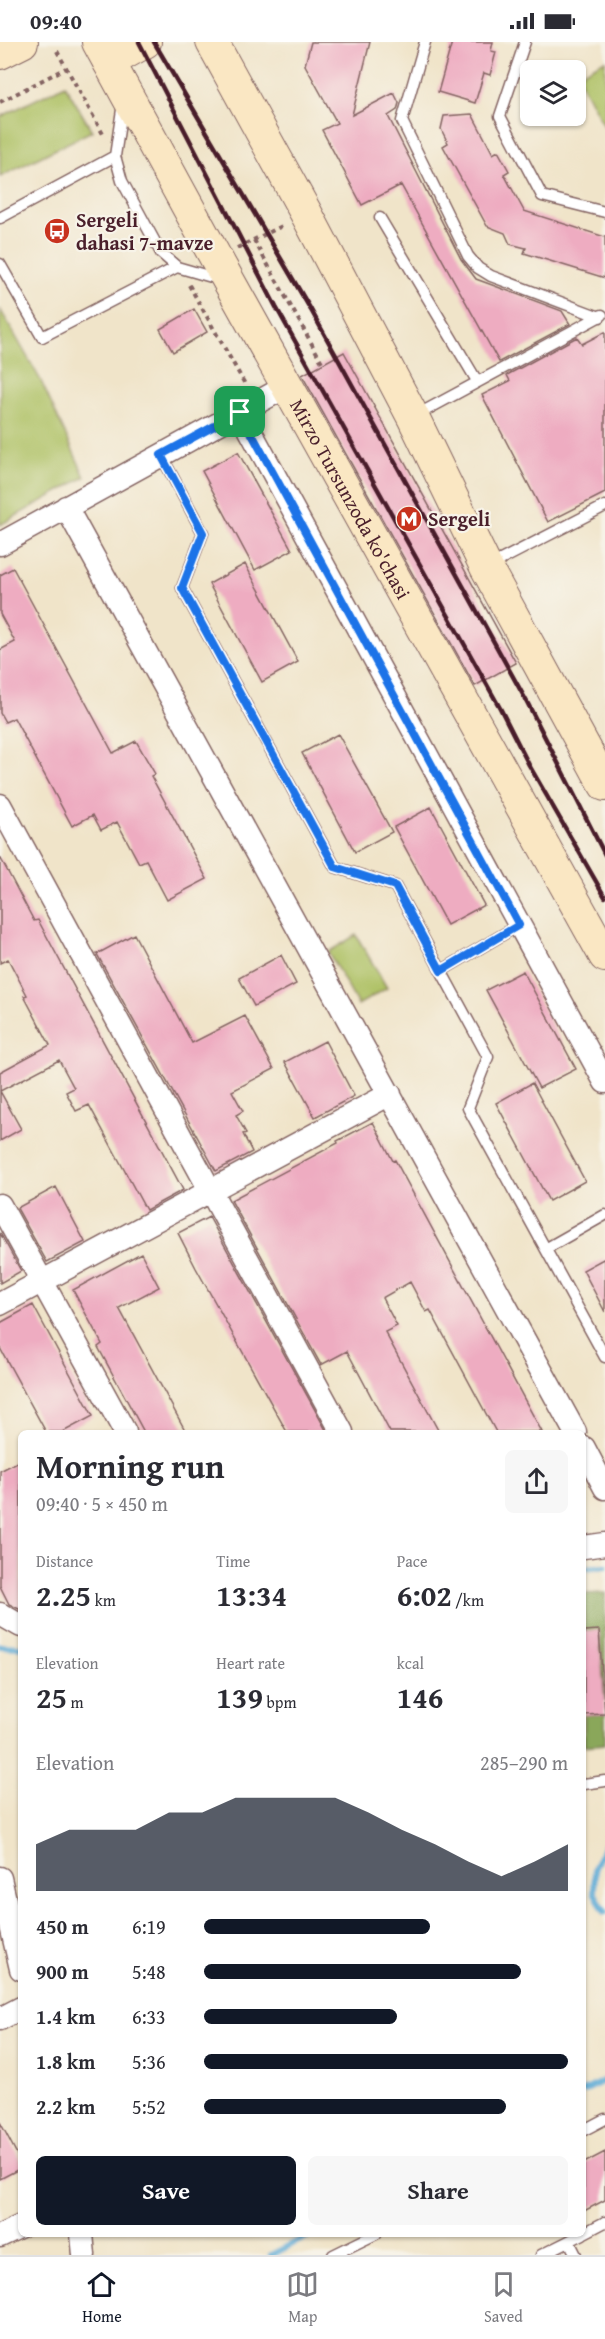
<!DOCTYPE html>
<html lang="en">
<head>
<meta charset="utf-8">
<style>
  :root { --surface:#fff; --page:#f7f7f7; --text:#2b2b33; --muted:#7c7c81; --line:#e1e1e2; --accent:#111827 }
  body { margin:0; font-family:"Gentium Book Plus",serif; background:var(--page); color:var(--text); height:100vh; display:flex; flex-direction:column; font-size:22px; white-space:nowrap }
  * { box-sizing:border-box; margin:0 }
  p { font-size:20px; color:var(--muted) }
  .icon { flex:none; width:33px; height:33px; fill:none; stroke:currentColor; stroke-width:2; stroke-linecap:round; stroke-linejoin:round }
  .map { position:relative; flex:1; overflow:hidden }
  .panel { position:absolute; left:18px; top:1388px; width:568px; height:807px; display:flex; flex-direction:column; background:var(--surface); border-radius:9px; box-shadow:0 2px 4px #0004 }
  .panel>* { flex:none }
  .buttons { position:absolute; left:520px; top:18px; display:grid; gap:12px }
  .buttons a { display:grid; place-items:center; width:66px; height:66px; border-radius:9px; background:var(--surface); box-shadow:0 2px 4px #0004; font-size:30px }
  .pin { position:absolute; display:grid; place-items:center; width:51px; height:51px; color:#fff; margin:-26px; border-radius:12px; box-shadow:0 3px 9px #0006 }
  .round { display:grid; place-items:center; flex:none; width:63px; height:63px; border-radius:9px; background:var(--page) }
  .head { display:flex; align-items:center; justify-content:space-between; height:102px; padding:0 18px }
  h1 { font-size:33px; font-weight:700; line-height:45px }
  .stats { display:grid; grid-template-columns:repeat(3,1fr); gap:9px; height:102px; padding:6px 18px }
  .stats div { display:grid; align-content:center }
  .stats b { font-size:30px; font-weight:700 }
  .stats small { font-size:16px; font-weight:400 }
  .stats p { font-size:16px }
  .chart { height:168px; padding:12px 18px }
  .chart p { display:flex; justify-content:space-between }
  .chart svg { width:100%; height:108px; margin-top:6px; fill:var(--accent); opacity:.7 }
  .button { display:flex; gap:12px; margin-top:auto; padding:12px 18px }
  .button a { flex:1; height:69px; border-radius:9px; background:var(--accent); color:#fff; font-size:24px; font-weight:700; line-height:69px; text-align:center }
  .button a+a { background:var(--page); color:var(--text) }
  ul { padding:0 18px; list-style:none; font-size:20px }
  li { display:grid; grid-template-columns:96px 72px 1fr; align-items:center; height:45px }
  li i { height:15px; border-radius:8px; background:var(--accent) }
  .status { display:flex; justify-content:space-between; align-items:center; height:42px; padding:0 30px; background:var(--surface); direction:ltr }
  .status svg { height:16px; fill:currentColor }
  .tabs { display:flex; justify-content:space-around; align-items:center; height:84px; border-top:2px solid var(--line); background:var(--surface); font-size:16px; color:var(--muted) }
  .tabs a { display:grid; justify-items:center; gap:3px }
  .tabs .active { color:var(--accent) }
  .map>svg:first-child { display:block }
</style>
</head>
<body>
<div class="status"><b>09:40</b><svg viewBox="0 0 49 12"><path d="M0 12V9h3v3zM5 12V6h3v6zM10 12V3h3v9zM15 12V0h3v12zM26 1h20v11H26zM47 4h2v5h-2z"/></svg></div>
<div class="map">
<svg width="605" height="2213" viewBox="0 0 605 2213">
  <rect width="100%" height="100%" fill="#f7f3e8"/>
  <filter id="ink" filterUnits="userSpaceOnUse"><feTurbulence type="fractalNoise" baseFrequency=".0167" numOctaves="2"/><feDisplacementMap in="SourceGraphic" scale="12" xChannelSelector="R" yChannelSelector="G"/><feConvolveMatrix kernelMatrix="1 2 1 2 8 2 1 2 1" color-interpolation-filters="sRGB"/></filter>
  <filter id="wash" filterUnits="userSpaceOnUse"><feTurbulence type="fractalNoise" baseFrequency=".008" numOctaves="4" result="noise"/><feDisplacementMap in="SourceGraphic" scale="24" xChannelSelector="R" yChannelSelector="G"/><feGaussianBlur stdDeviation="1.35" result="paint"/><feColorMatrix in="noise" values="0 0 0 0 0 0 0 0 0 0 0 0 0 0 0 0 0 1.4 0 .05"/><feComposite in="paint" operator="in"/></filter>
  <g filter="url(#wash)">
    <rect width="100%" height="100%" fill="#f0e4c9"/>
    <!-- green -->
    <path fill="#aec165" stroke="#7c7048" stroke-width="1.5" d="M605 18V86L577 33Z
      M65 43 92 89 0 135V75Z
      M0 267 40 337 85 435 0 483Z
      M356 893 387 946 358 963 328 910Z"/>
    <!-- forest -->
    <path fill="#8aa75a" stroke="#6a6342" stroke-width="1.5" d="M605 1551V1659L599 1589H584V1552Z
      M605 1672V1702L584 1704V1673Z"/>
    <g fill="none" stroke-linecap="round" stroke-linejoin="round">
      <!-- stream -->
      <path stroke="#5dabd6" stroke-width="6" d="M584 1526 605 1524
        M0 1604 21 1605
        M605 1803 595 1825 594 1850 605 1870
        M584 2049 605 2038
        M271 2213 312 2192"/>
    </g>
    <g id="blocks">
      <!-- building -->
      <path fill="#eeacc1" d="M311 0H370L352 73 394 51 399 61 397 68 388 74 461 217 476 237 562 269 570 282 499 320 401 143 362 163 322 88 337 81 305 23Z
        M452 0H493L491 9 496 10 490 33 484 31 475 61 438 50Z
        M472 72 493 112 498 109 509 129 504 132 524 169 605 195V236L524 211 526 206 510 202 505 191 487 184 443 104 448 101 441 87 444 74Z
        M194 267 207 290 173 310 160 287Z
        M605 290V451L548 480 482 353 510 339 507 333 577 295 582 302Z
        M344 310 516 621 475 644 302 333Z
        M238 410 292 508 255 528 202 429Z
        M245 522 298 620 262 640 209 542Z
        M13 526 113 711 136 699 155 732 151 734 207 837 167 858 146 818 139 821 117 780 101 788 93 773 72 784 14 676 5 680 0 671V608L15 600 0 572V533Z
        M338 692 392 790 355 810 302 711Z
        M431 765 484 863 447 883 394 785Z
        M0 815 34 879 38 878 183 1148 146 1168 89 1063 76 1069 66 1050 74 1046 59 1018 0 1049 21 1087 0 1099V1030L50 1003 24 954 27 953 8 917 0 921Z
        M134 892 192 1001 245 974 274 1027 232 1049 243 1069 236 1073 246 1091 243 1092 252 1110 216 1129 97 912Z
        M281 913 296 942 254 964 239 936Z
        M523 929 576 1027 539 1046 486 948Z
        M325 999 354 1054 315 1075 285 1020Z
        M532 1041 585 1139 549 1159 496 1061Z
        M373 1080 393 1119 395 1118 542 1390H496L430 1268 426 1270 410 1240 382 1256 397 1284 385 1290 439 1390H390L347 1309 321 1323 231 1158 338 1101 337 1099Z
        M56 1145 85 1200 47 1220 17 1166Z
        M209 1175 327 1390H287L196 1226 178 1191Z
        M0 1191 21 1229 0 1241Z
        M141 1211 159 1245 119 1266 186 1390H144L98 1305 102 1302 73 1248Z
        M605 1216V1270L583 1228Z
        M33 1263 93 1374 63 1390H46L0 1306V1281Z
        M21 1418V1568L9 1562 0 1544V1429Z
        M599 1588 605 1672 584 1673V1589Z
        M0 2080 21 2120V2126L0 2137Z
        M605 2110V2158L584 2169V2121Z"/>
    </g>
  </g>
  <g filter="url(#ink)">
    <use href="#blocks" fill-opacity="0" stroke="#846462" stroke-width="1.5"/>
    <g fill="none" stroke-linecap="round" stroke-linejoin="round">
      <!-- service casing -->
      <g stroke="#846462" stroke-width="13">
        <path id="service" d="M425 0 402 79 468 214 478 226 491 234 600 275
          M525 0 500 74 542 154 605 170
          M123 61 115 114 122 139 161 211 177 225 222 238
          M0 176 115 114
          M380 176 477 339
          M0 222 42 295 177 225
          M415 374 602 273
          M161 413 203 491 182 546 335 825 395 844 488 1015 468 1066 605 1315
          M489 524 605 464
          M441 929 519 883
          M547 1206 605 1173
          M584 1742 605 1739
          M584 2088 605 2077
          M584 2191 605 2180
          M333 2213 376 2192
          M541 2213 569 2199
          M576 2213 569 2199 583 2192"/>
      </g>
      <!-- minor casing -->
      <g stroke="#846462" stroke-width="25">
        <path id="minor" d="M240 370 605 1040
          M66 465 575 1390
          M0 502 289 343
          M0 763 342 1390
          M0 1163 125 1390
          M0 1262 390 1052
          M584 1406 605 1446
          M584 1505 605 1502
          M0 1572 21 1584
          M0 1836 21 1927
          M0 1977 21 1966
          M82 2192 84 2213
          M0 2194 21 2184"/>
      </g>
      <!-- secondary casing -->
      <g stroke="#846462" stroke-width="34">
        <g id="secondary">
          <path id="s1" d="M98 0 212 209 605 914"/>
          <path d="M212 0 306 171 413 375 486 525 605 743"/>
          <path d="M0 11 22 0"/>
          <path d="M109 20 145 0"/>
        </g>
      </g>
      <!-- path -->
      <path stroke="#846462" stroke-width="4" stroke-dasharray="4.5 4.5" stroke-linecap="butt" d="M57 9 103 92
        M0 60 66 26
        M254 198 323 322
        M237 206 284 183
        M189 243 246 344"/>
      <!-- service -->
      <use href="#service" stroke="#fff" stroke-width="10"/>
      <!-- minor -->
      <use href="#minor" stroke="#fff" stroke-width="22"/>
      <!-- secondary -->
      <use href="#secondary" stroke="#fae7c3" stroke-width="32"/>
      <!-- rail -->
      <path stroke="#4a1f2b" stroke-width="4.5" d="M139 0 276 265 500 666 529 723 605 855
        M154 0 311 268 527 660 605 813"/>
    </g>
  </g>
  <g fill="none" stroke-linecap="round" stroke-linejoin="round" filter="url(#ink)">
    <!-- route casing -->
    <g stroke="#fff" stroke-width="12">
      <path id="route" d="M240 370 519 883 441 929 395 844 335 825 182 546 203 491 161 413Z"/>
    </g>
    <!-- route -->
    <use href="#route" stroke="#1a73e8" stroke-width="8"/>
  </g>
  <!-- icons -->
  <defs>
    <g id="bus-disc" transform="scale(1.35)"><circle r="9.5" fill="#c8321e" stroke="#f7f3e8"/><path d="M-5-6H5V4H4V6H2V4H-2V6H-4V4H-5ZM-3.5-4V0h7V-4ZM-3.5 1.2v1.5H-2V1.2ZM2 1.2v1.5H3.5V1.2Z" fill="#fff"/></g>
    <g id="metro-disc" transform="scale(1.35)"><circle r="9.5" fill="#c8321e" stroke="#f7f3e8"/><path d="M-5.5 5V-5H-3L0 0L3-5H5.5V5H3V-.5L0 4L-3-.5V5Z" fill="#fff"/></g>
  </defs>
  <g fill-rule="evenodd">
    <use href="#bus-disc" x="57" y="189"/>
    <use href="#metro-disc" x="409" y="477"/>
  </g>
  <g text-anchor="middle" stroke-width="4.5" stroke-linejoin="round" paint-order="stroke">
    <!-- poi labels -->
    <g font-size="20" font-weight="bold" fill="#4a1f2b" stroke="#f7f3e8" text-anchor="start">
      <text x="76" y="185">Sergeli<tspan x="76" dy="23">dahasi 7-mavze</tspan></text>
      <text x="428" y="484">Sergeli</text>
    </g>
    <!-- street labels -->
    <g font-size="20" fill="#4a1f2b" stroke="#f7f3e8">
      <text dy="7" stroke="none"><textPath href="#s1" startOffset="522">Mirzo Tursunzoda ko'chasi</textPath></text>
    </g>
  </g>
</svg>
<div class="buttons">
<a><svg class="icon" aria-label="layers" viewBox="0 0 24 24"><path d="M12 4l9 5-9 5-9-5zM3 14l9 5 9-5"/></svg></a>
</div>
<div class="pin" style="left:240px;top:370px;background:#1e9e55"><svg class="icon" aria-label="arrive" viewBox="0 0 24 24"><path d="M6 21V4h12l-3 4 3 4H6"/></svg></div>
<section class="panel">
<div class="head"><div><h1>Morning run</h1><p>09:40 · 5 × 450 m</p></div><a class="round"><svg class="icon" aria-label="share" viewBox="0 0 24 24"><path d="M12 15V3M7 8l5-5 5 5M5 13v7h14v-7"/></svg></a></div>
<div class="stats">
<div><p>Distance</p><b>2.25<small> km</small></b></div>
<div><p>Time</p><b>13:34</b></div>
<div><p>Pace</p><b>6:02<small> /km</small></b></div>
</div>
<div class="stats">
<div><p>Elevation</p><b>25<small> m</small></b></div>
<div><p>Heart rate</p><b>139<small> bpm</small></b></div>
<div><p>kcal</p><b>146</b></div>
</div>
<div class="chart"><p><span>Elevation</span>285–290 m</p>
<svg viewBox="0 0 160 44" preserveAspectRatio="none"><path d="M0 44V25L10 19L20 19L30 19L40 12L50 12L60 6L70 6L80 6L90 6L100 12L110 19L120 25L130 32L140 38L150 32L160 25V44z"/></svg>
</div>
<ul>
<li><b>450 m</b>6:19<i style="width:62%"></i></li>
<li><b>900 m</b>5:48<i style="width:87%"></i></li>
<li><b>1.4 km</b>6:33<i style="width:53%"></i></li>
<li><b>1.8 km</b>5:36<i style="width:100%"></i></li>
<li><b>2.2 km</b>5:52<i style="width:83%"></i></li>
</ul>
<div class="button"><a>Save</a><a>Share</a></div>
</section>
</div>
<nav class="tabs">
<a class="active"><svg class="icon" aria-label="home" viewBox="0 0 24 24"><path d="M3 11l9-7 9 7M6 9v11h12V9"/></svg>Home</a>
<a><svg class="icon" aria-label="map" viewBox="0 0 24 24"><path d="M3 6l6-2 6 2 6-2v14l-6 2-6-2-6 2zM9 4v14M15 6v14"/></svg>Map</a>
<a><svg class="icon" aria-label="saved" viewBox="0 0 24 24"><path d="M7 4h10v16l-5-4-5 4z"/></svg>Saved</a>
</nav>
</body>
</html>
